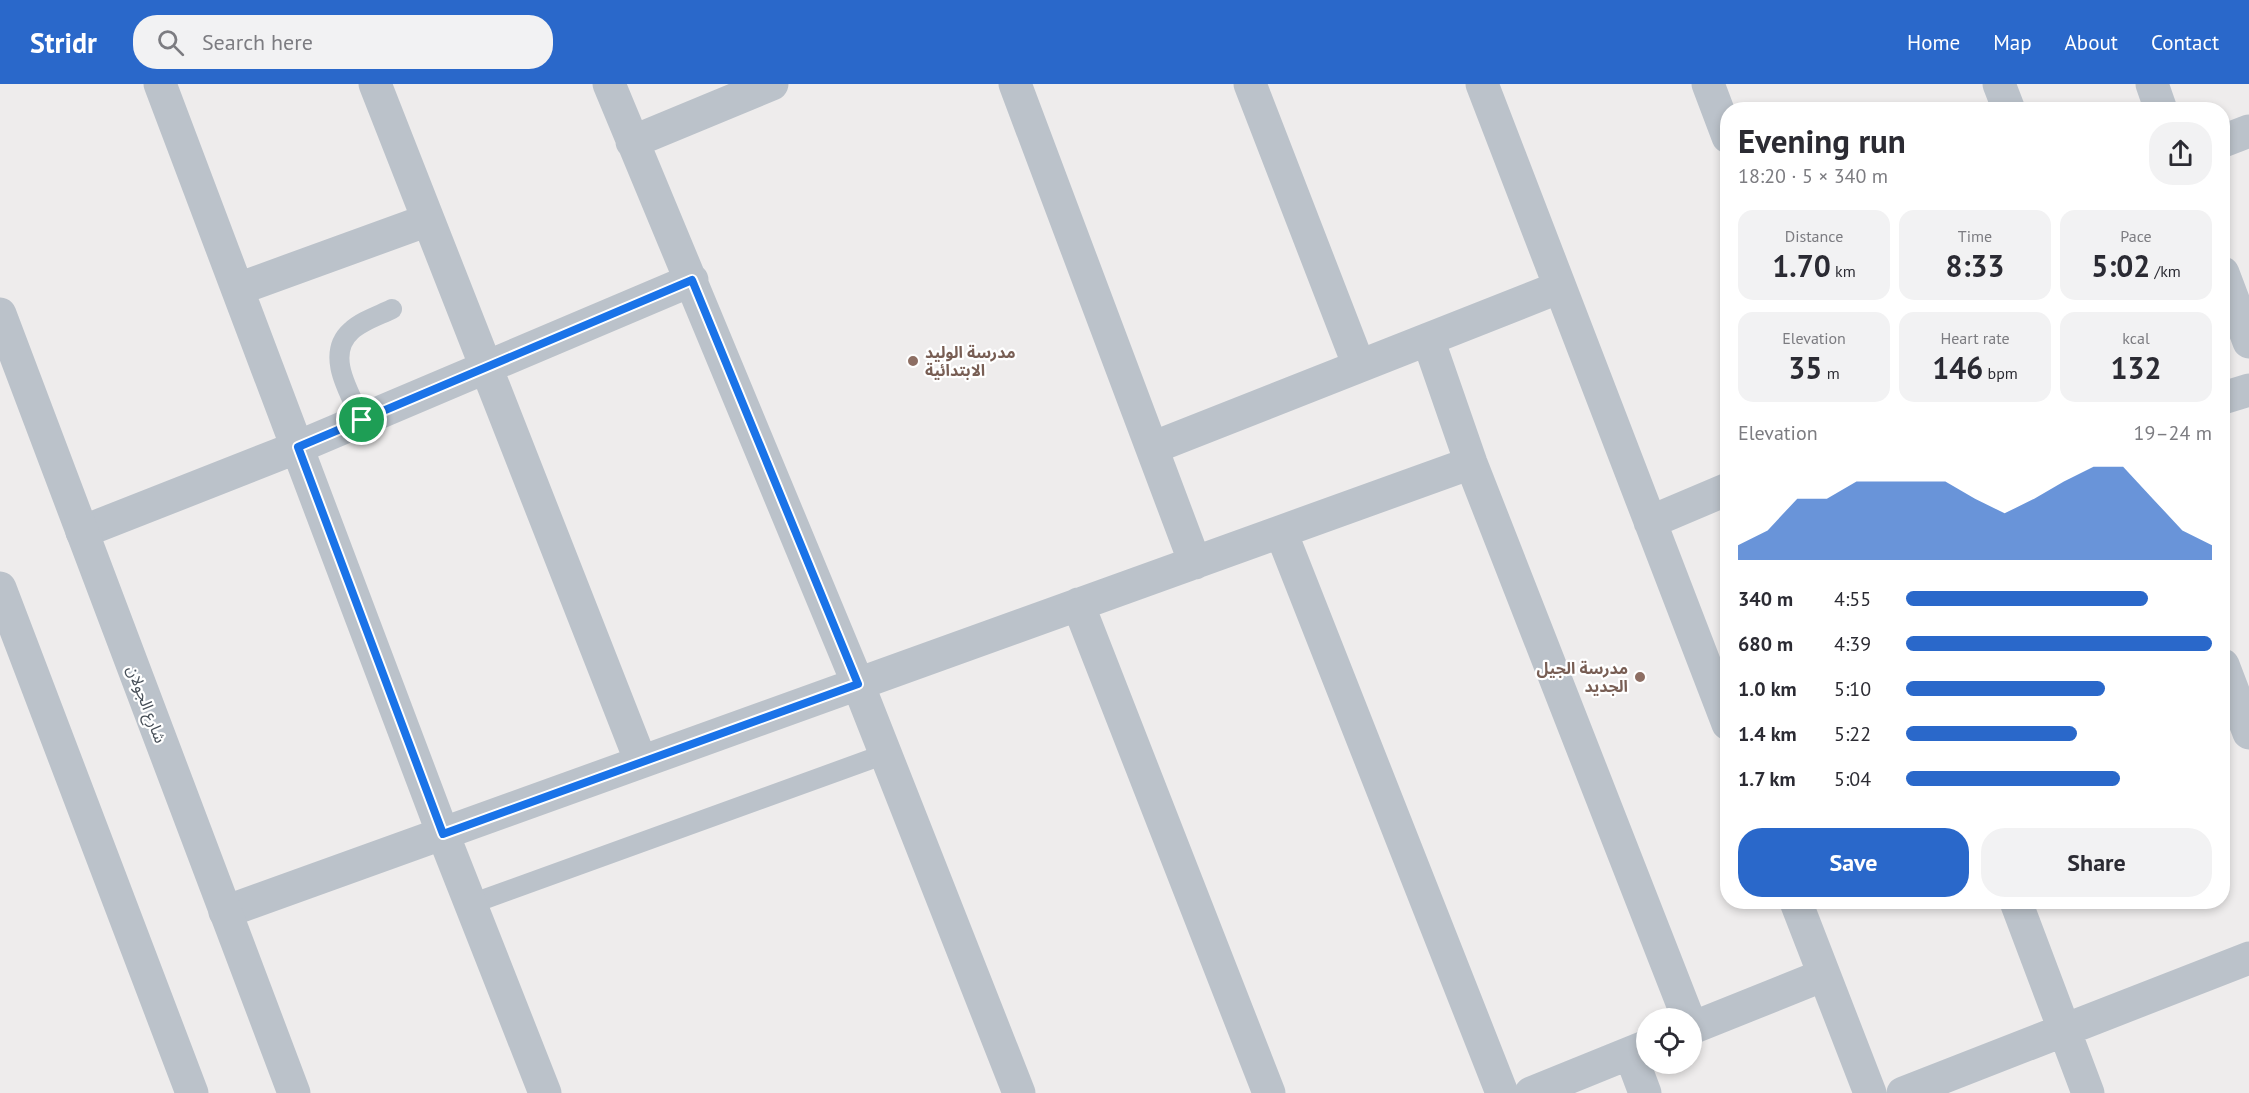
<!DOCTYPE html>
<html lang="en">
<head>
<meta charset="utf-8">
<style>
  :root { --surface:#fff; --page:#f2f2f3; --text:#2b2b33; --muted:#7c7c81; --accent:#2a68ca }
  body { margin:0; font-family:"PT Sans","Noto Sans Arabic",sans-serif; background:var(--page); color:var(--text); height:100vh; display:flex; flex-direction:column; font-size:22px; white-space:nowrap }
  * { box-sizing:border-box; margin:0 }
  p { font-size:20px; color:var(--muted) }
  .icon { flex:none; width:33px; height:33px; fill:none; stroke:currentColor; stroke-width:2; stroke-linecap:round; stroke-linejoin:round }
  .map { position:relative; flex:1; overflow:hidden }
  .drawer { position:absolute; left:1720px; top:18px; width:510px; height:807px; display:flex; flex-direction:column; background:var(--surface); border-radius:24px; box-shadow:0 3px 9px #0003 }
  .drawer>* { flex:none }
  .buttons { position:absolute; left:1636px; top:924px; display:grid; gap:12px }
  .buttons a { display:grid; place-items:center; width:66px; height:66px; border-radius:50%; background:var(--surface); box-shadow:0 3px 9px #0003; font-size:30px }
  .pin { position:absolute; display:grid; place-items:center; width:51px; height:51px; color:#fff; margin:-26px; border:3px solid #fff; border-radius:50%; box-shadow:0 2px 6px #0007 }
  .round { display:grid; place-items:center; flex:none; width:63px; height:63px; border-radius:24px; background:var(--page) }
  .head { display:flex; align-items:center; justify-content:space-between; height:102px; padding:0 18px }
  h1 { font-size:33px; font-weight:700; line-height:45px }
  .figures { display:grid; grid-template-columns:repeat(3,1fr); gap:9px; height:102px; padding:6px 18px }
  .figures div { display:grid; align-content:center; border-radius:15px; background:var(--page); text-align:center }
  .figures b { font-size:30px; font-weight:700 }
  .figures small { font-size:16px; font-weight:400 }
  .figures p { font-size:16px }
  .chart { height:168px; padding:12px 18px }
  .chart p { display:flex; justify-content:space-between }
  .chart svg { width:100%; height:108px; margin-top:6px; fill:var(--accent); opacity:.7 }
  .cta { display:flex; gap:12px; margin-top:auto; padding:12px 18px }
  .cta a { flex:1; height:69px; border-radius:24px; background:var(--accent); color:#fff; font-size:24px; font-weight:700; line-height:69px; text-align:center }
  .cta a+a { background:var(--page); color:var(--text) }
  ul { padding:0 18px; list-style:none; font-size:20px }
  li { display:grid; grid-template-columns:96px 72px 1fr; align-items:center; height:45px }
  li i { height:15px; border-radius:8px; background:var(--accent) }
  header { display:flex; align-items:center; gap:36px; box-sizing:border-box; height:84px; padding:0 30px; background:var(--accent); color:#fff }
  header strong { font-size:28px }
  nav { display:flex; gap:33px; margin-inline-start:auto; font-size:21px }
  .search { width:420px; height:54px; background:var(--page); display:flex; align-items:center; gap:15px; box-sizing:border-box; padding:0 21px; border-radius:24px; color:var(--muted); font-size:22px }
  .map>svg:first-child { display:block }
</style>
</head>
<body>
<header>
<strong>Stridr</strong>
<div class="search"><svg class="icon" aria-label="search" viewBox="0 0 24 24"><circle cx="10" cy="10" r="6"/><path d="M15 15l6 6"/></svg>Search here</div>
<nav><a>Home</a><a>Map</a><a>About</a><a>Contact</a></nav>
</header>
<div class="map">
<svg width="2249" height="1009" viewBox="0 0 2249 1009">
  <rect width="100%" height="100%" fill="#eeecec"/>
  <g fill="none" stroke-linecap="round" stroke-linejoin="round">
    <!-- service -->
    <path stroke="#bbc2ca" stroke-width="20" d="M362 336C351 311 324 271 351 247 361 237 380 231 392 225
      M471 820 885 670"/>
    <!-- minor -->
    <path stroke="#bbc2ca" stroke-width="33" d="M160 0 443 750 545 1009
      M375 0 641 678
      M609 0 858 600 1019 1009
      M1015 0 1195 479
      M1250 0 1359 282
      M1482 0 1728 640
      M1708 0 1728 53
      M2223 57 2249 47
      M632 58 772 0
      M238 205 428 136
      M1428 255 1471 379 1688 934
      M1152 364 1560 203
      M1650 438 1728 405
      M82 448 298 363 692 196
      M1281 448 1502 1009
      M1078 520 1269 1009
      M1796 818 1870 1009
      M2016 818 2088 1009
      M225 828 1471 379
      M1692 944 1824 891
      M1630 969 1645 1009
      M1531 1009 1647 962
      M1903 1009 2249 874"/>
    <!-- tertiary -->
    <path stroke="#bbc2ca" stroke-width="33" d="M1999 0 2009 26
      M2152 0 2161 26
      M2223 189 2249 258
      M0 230 294 1009
      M2223 314 2249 306
      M0 504 192 1009
      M2223 581 2249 649"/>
  </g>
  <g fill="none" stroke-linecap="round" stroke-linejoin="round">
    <!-- route casing -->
    <g stroke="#fff" stroke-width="12">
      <path id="route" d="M692 196 858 600 443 750 298 363Z"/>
    </g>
    <!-- route -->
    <use href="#route" stroke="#1a73e8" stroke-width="8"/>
  </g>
  <!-- markers -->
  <g fill="#8d6e63" stroke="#fff" stroke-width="2">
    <circle cx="913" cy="277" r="6"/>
    <circle cx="1640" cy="593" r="6"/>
  </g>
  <g text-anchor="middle" stroke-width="4.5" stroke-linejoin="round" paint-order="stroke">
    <!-- education labels -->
    <g font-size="16" font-weight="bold" fill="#785e54" stroke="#fff" text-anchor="start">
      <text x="925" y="274">مدرسة الوليد<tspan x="925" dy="18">الابتدائية</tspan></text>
      <text x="1628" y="590" text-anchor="end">مدرسة الجيل<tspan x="1628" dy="18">الجديد</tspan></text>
    </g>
    <!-- street labels -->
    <g font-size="16" fill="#464e57" stroke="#fff">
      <text transform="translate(147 620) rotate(69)" y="6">شارع الجولان</text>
    </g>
  </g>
</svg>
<div class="buttons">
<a><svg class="icon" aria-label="locate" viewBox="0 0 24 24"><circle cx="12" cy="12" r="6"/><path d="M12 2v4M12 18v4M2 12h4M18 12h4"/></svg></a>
</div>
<div class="pin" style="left:362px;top:336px;background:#1e9e55"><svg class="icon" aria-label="arrive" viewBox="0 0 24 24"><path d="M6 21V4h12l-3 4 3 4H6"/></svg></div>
<section class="drawer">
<div class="head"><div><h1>Evening run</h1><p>18:20 · 5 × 340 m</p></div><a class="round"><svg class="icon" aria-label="share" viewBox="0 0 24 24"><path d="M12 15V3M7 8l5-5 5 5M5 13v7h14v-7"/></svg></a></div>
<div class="figures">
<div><p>Distance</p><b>1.70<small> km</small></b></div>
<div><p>Time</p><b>8:33</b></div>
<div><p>Pace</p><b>5:02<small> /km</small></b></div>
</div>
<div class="figures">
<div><p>Elevation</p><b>35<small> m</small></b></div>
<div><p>Heart rate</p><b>146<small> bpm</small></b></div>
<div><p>kcal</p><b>132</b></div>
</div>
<div class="chart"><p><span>Elevation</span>19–24 m</p>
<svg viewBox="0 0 160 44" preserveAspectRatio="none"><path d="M0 44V38L10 32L20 19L30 19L40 12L50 12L60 12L70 12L80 19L90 25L100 19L110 12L120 6L130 6L140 19L150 32L160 38V44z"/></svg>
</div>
<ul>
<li><b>340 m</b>4:55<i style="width:79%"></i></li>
<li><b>680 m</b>4:39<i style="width:100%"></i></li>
<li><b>1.0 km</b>5:10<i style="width:65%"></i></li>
<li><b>1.4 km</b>5:22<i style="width:56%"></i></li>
<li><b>1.7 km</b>5:04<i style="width:70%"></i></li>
</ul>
<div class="cta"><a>Save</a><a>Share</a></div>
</section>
</div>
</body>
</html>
